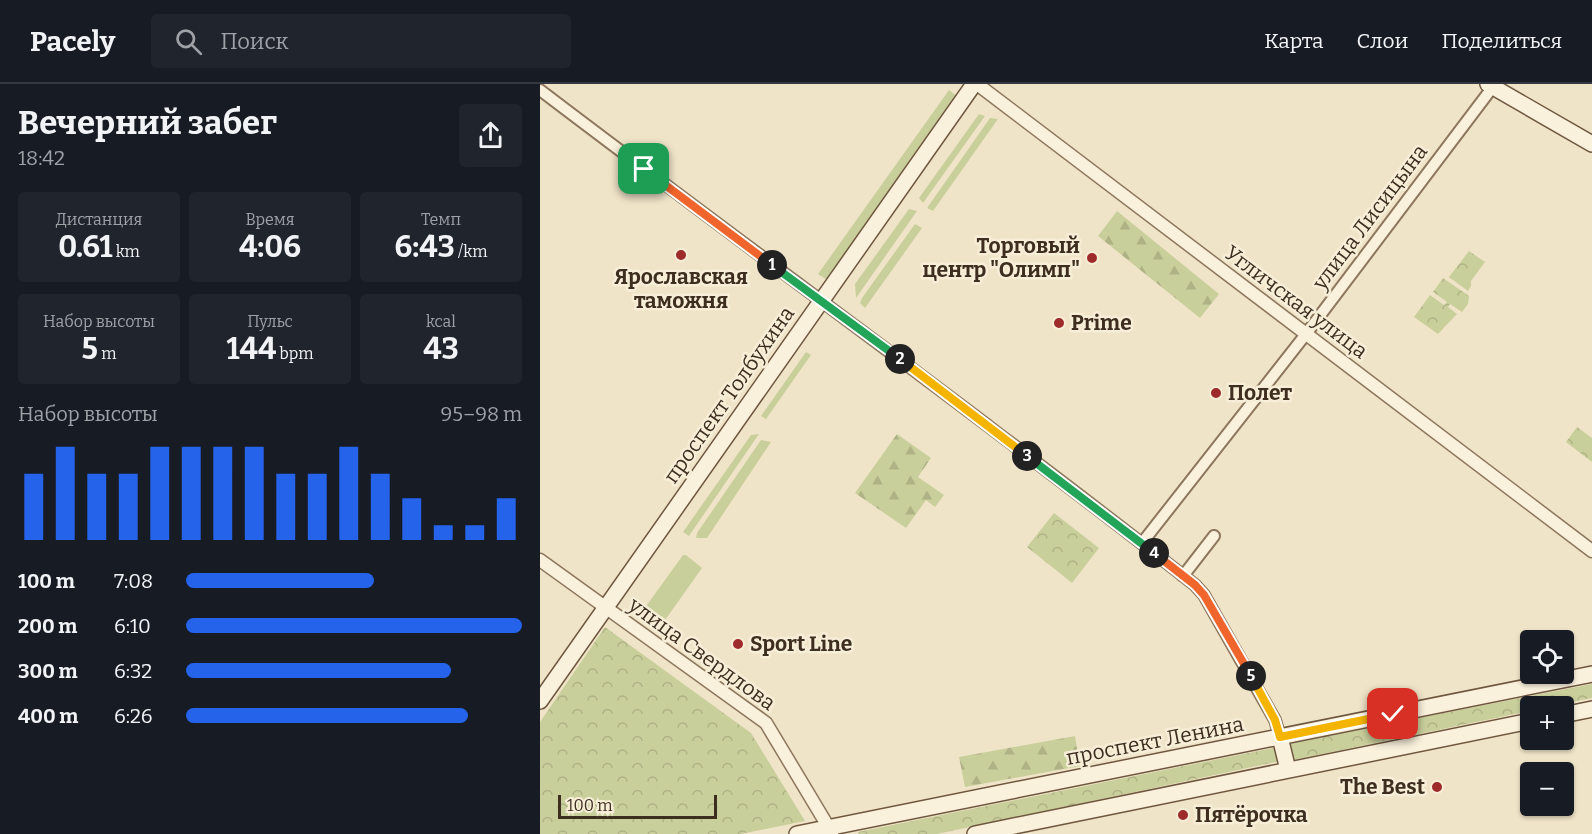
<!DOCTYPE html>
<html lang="ru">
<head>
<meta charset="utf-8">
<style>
  :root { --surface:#171b24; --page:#20242c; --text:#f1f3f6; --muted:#9ea1a6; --line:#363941; --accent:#2563eb }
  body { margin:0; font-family:Bitter,serif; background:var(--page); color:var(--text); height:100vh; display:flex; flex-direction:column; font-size:22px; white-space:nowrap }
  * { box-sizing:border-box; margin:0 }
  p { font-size:20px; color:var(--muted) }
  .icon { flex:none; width:33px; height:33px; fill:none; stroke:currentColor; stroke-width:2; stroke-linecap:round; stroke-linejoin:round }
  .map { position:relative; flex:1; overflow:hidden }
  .details { display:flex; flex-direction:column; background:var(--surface); width:540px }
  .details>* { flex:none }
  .fabs { position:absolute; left:980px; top:546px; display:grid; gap:12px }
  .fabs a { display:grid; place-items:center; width:54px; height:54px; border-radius:6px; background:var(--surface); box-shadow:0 2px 4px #0004; font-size:30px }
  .scale { position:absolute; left:18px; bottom:15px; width:159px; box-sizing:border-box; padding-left:6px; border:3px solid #3d2e20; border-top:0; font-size:16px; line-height:21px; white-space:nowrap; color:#3d2e20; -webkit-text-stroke:4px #f7eed8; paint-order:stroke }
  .pin { position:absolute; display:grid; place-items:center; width:51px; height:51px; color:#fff; margin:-26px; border-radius:12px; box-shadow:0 3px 9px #0006 }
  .km { position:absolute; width:30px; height:30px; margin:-15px; border-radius:50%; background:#222; color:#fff; font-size:16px; line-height:30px; text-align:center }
  .round { display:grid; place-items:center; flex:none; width:63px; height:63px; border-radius:6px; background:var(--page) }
  .overview { display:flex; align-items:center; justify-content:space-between; height:102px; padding:0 18px }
  h1 { font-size:33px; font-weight:700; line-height:45px }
  .metrics { display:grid; grid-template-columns:repeat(3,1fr); gap:9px; height:102px; padding:6px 18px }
  .metrics div { display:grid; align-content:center; border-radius:6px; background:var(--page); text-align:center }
  .metrics b { font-size:30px; font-weight:700 }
  .metrics small { font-size:16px; font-weight:400 }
  .metrics p { font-size:16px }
  .chart { height:168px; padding:12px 18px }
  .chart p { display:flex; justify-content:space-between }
  .chart svg { width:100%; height:108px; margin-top:6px; stroke:var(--accent); stroke-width:6 }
  ul { padding:0 18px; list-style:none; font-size:20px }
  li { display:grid; grid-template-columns:96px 72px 1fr; align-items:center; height:45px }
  li i { height:15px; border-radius:8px; background:var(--accent) }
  header { display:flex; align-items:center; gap:36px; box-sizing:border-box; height:84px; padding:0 30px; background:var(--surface); border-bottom:2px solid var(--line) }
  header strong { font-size:28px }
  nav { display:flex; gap:33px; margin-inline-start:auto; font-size:21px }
  .search { width:420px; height:54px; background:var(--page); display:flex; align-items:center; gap:15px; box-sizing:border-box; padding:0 21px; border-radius:6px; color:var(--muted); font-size:22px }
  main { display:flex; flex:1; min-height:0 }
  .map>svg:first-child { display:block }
</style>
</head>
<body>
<header>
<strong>Pacely</strong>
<div class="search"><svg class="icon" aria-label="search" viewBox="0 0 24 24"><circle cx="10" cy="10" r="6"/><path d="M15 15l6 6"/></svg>Поиск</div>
<nav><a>Карта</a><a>Слои</a><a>Поделиться</a></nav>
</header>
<main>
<section class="details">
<div class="overview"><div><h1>Вечерний забег</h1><p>18:42</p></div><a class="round"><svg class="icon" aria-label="share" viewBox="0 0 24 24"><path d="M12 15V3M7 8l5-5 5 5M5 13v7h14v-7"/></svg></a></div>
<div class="metrics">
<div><p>Дистанция</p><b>0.61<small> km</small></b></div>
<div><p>Время</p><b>4:06</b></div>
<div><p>Темп</p><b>6:43<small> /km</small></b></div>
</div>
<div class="metrics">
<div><p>Набор высоты</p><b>5<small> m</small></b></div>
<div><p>Пульс</p><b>144<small> bpm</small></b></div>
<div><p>kcal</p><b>43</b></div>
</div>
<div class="chart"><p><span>Набор высоты</span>95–98 m</p>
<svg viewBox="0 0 160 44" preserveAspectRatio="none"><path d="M5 44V17M15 44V6M25 44V17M35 44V17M45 44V6M55 44V6M65 44V6M75 44V6M85 44V17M95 44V17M105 44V6M115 44V17M125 44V27M135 44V38M145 44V38M155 44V27"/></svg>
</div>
<ul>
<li><b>100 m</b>7:08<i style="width:56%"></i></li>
<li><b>200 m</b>6:10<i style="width:100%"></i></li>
<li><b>300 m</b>6:32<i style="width:79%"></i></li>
<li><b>400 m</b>6:26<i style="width:84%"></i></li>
</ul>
</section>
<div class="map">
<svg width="1052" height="750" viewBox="0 0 1052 750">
  <defs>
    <pattern id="forest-firs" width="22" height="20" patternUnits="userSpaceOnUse" patternTransform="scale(1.5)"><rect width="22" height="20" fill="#c9cf9b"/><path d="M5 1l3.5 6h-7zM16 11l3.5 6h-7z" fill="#aeb285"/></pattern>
    <pattern id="park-crowns" width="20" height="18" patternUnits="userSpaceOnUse" patternTransform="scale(1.5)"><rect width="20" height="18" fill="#c9cf9b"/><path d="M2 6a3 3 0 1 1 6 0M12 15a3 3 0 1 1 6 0" fill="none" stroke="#aeb285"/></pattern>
  </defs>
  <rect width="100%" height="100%" fill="#f0e4c8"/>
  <!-- green -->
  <path fill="#c9cf9b" d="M409 6 418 13 287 196 278 190Z
    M439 30 445 32 383 119 379 114Z
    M450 34 458 35 393 127 387 124Z
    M369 125 377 127 316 214 315 200Z
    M375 140 382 144 325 224 320 219 322 214Z
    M266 268 271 271 226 335 221 332Z
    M219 350 149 452 143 448 211 351Z
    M221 356 231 358 167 454H156L157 449Z
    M143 471H146L162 484 118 546 99 532Z"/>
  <!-- forest -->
  <path fill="url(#forest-firs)" d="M577 127 679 210 660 234 558 152Z
    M357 350 391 374 378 393 404 411 395 423 386 416 366 444 315 409Z
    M535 652 540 682 425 703 419 673Z"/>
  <!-- park -->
  <path fill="url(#park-crowns)" d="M929 167 945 178 931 197V202L928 207 909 193Z
    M903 194 929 212 928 220 922 228 910 220 908 223 917 230 898 250 874 233 890 211 904 221 907 218 893 208Z
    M1037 343 1052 354V378L1026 358Z
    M514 429 559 464 532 499 487 463Z
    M65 543 211 649 265 737 201 750H0V638Z
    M1052 600V614L1012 622H990V627L753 676 750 659Z
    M738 663 740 677 397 750H319L318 748Z"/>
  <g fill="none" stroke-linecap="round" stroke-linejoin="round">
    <!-- minor casing -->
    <g stroke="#8d765c" stroke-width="14">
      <path id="minor" d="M0 6C218 172 440 332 655 501L664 511 735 636 740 653
        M602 459 766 250 955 0
        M643 492 674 452"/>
    </g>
    <!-- tertiary casing -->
    <g stroke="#8d765c" stroke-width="15">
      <path id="tertiary" d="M437 0 1052 467
        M0 476 226 639 292 749"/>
    </g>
    <!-- secondary casing -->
    <g stroke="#6f573f" stroke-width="18">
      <path id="secondary" d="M948 0 1052 60
        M0 617 434 0
        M1023 631 1052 625
        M740 653 748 686
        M257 750 1052 590
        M435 750 990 637"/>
    </g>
    <!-- minor -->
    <use href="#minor" stroke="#faf1dc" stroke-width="10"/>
    <!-- tertiary -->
    <use href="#tertiary" stroke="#faf1dc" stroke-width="12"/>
    <!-- secondary -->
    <use href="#secondary" stroke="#faf1dc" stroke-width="15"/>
  </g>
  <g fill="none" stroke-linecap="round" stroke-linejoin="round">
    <!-- split-1 casing -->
    <g stroke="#fff" stroke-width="12">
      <path id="split-1" d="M104 85 232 181"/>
    </g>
    <!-- split-2 casing -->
    <g stroke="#fff" stroke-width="12">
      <path id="split-2" d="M232 181 360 275"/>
    </g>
    <!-- split-3 casing -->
    <g stroke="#fff" stroke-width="12">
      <path id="split-3" d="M360 275 487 372"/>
    </g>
    <!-- split-4 casing -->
    <g stroke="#fff" stroke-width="12">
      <path id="split-4" d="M487 372 614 469"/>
    </g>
    <!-- split-5 casing -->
    <g stroke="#fff" stroke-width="12">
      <path id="split-5" d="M614 469 655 501 664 511 711 592"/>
    </g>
    <!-- split-6 casing -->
    <g stroke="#fff" stroke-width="12">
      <path id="split-6" d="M711 592 735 636 740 653 853 630"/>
    </g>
    <!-- split-1 -->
    <use href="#split-1" stroke="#f0652b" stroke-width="8"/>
    <!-- split-2 -->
    <use href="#split-2" stroke="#22a559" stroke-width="8"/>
    <!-- split-3 -->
    <use href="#split-3" stroke="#f5b400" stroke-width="8"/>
    <!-- split-4 -->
    <use href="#split-4" stroke="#22a559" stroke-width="8"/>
    <!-- split-5 -->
    <use href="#split-5" stroke="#f0652b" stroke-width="8"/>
    <!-- split-6 -->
    <use href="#split-6" stroke="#f5b400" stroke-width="8"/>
  </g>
  <!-- markers -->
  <g fill="#9e2a2b" stroke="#f7eed8" stroke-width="2">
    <circle cx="141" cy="171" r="6"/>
    <circle cx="552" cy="174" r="6"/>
    <circle cx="519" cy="239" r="6"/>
    <circle cx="676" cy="309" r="6"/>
    <circle cx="198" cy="560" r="6"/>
    <circle cx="897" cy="703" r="6"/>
    <circle cx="643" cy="731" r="6"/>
  </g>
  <g text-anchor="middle" stroke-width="5" stroke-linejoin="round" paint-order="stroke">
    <!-- street labels -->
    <g font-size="21" fill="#3d2e20" stroke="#f7eed8">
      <text transform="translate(830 133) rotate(-53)" y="7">улица Лисицына</text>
      <text transform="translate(756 218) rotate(37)" y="7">Угличская улица</text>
      <text transform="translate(189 311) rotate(-55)" y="7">проспект Толбухина</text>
      <text transform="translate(162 570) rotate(36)" y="7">улица Свердлова</text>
      <text transform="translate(615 657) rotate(-11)" y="7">проспект Ленина</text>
    </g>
    <!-- poi labels -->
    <g font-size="21" font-weight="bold" fill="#3d2e20" stroke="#f7eed8" text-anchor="start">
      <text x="540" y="169" text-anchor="end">Торговый<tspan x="540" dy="24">центр "Олимп"</tspan></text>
      <text x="141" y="200" text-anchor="middle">Ярославская<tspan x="141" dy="24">таможня</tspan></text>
      <text x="531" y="246">Prime</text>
      <text x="688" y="316">Полет</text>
      <text x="210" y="567">Sport Line</text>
      <text x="885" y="710" text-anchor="end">The Best</text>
      <text x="655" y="738">Пятёрочка</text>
    </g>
  </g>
</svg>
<div class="fabs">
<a><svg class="icon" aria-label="locate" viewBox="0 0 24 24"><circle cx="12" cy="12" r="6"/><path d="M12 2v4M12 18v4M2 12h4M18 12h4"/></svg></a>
<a>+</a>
<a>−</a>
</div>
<div class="scale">100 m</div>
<div class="pin" style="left:104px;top:85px;background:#1e9e55"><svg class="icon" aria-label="arrive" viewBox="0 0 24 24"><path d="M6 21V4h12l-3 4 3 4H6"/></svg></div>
<div class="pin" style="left:853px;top:630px;background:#d93025"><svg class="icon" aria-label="check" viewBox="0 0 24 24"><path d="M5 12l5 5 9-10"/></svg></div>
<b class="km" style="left:232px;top:181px">1</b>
<b class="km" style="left:360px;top:275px">2</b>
<b class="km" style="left:487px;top:372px">3</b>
<b class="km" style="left:614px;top:469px">4</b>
<b class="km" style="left:711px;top:592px">5</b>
</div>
</main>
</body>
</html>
